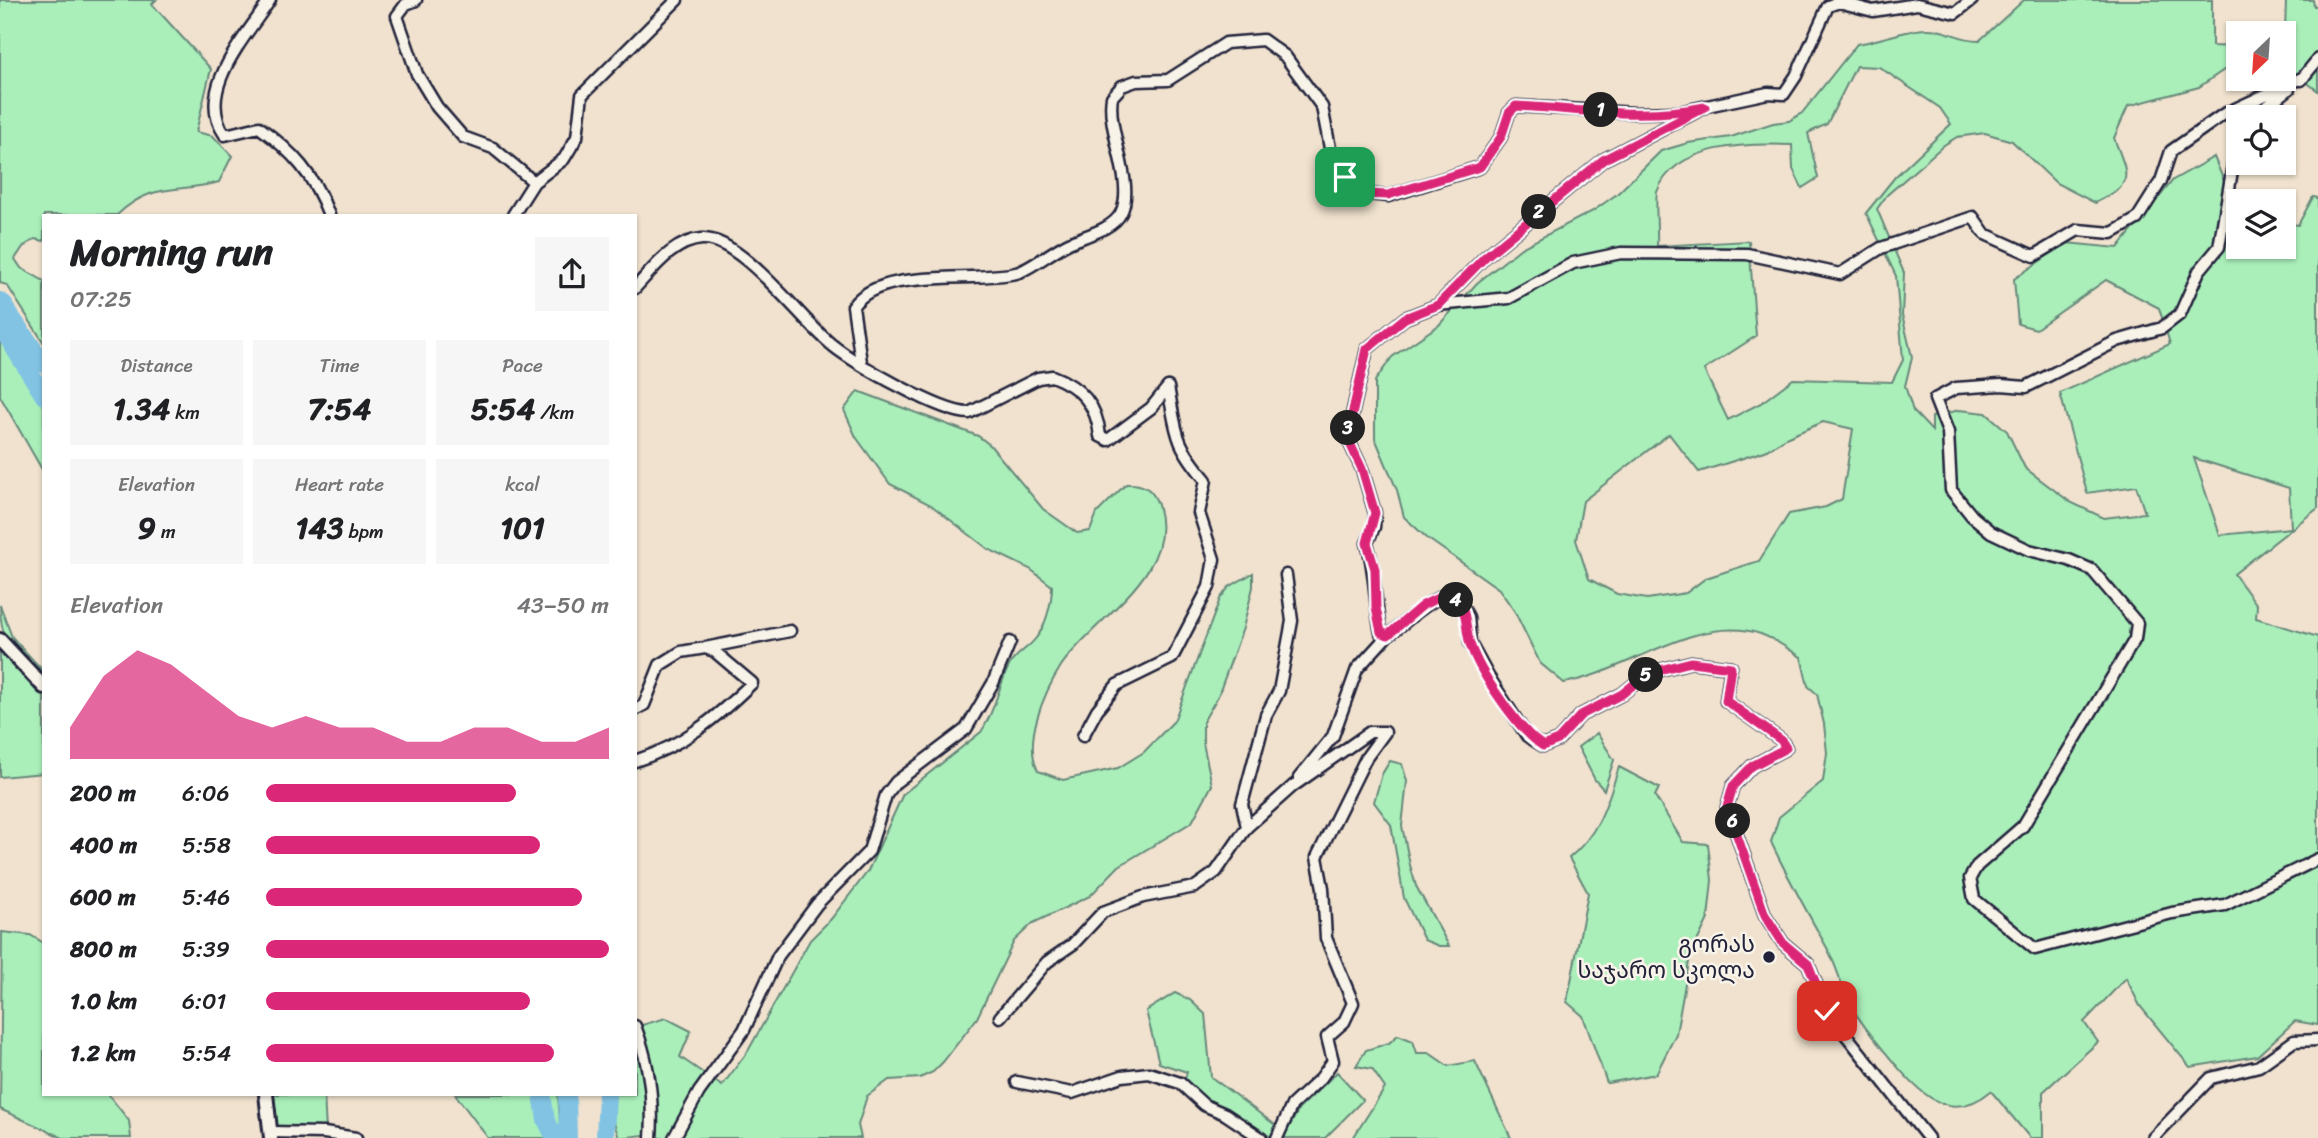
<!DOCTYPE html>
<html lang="en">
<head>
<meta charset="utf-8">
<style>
  :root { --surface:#fff; --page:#f6f6f6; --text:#202124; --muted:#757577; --accent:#db2777 }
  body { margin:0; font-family:Sriracha,"Noto Sans Georgian",sans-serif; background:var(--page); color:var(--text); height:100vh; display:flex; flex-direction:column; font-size:26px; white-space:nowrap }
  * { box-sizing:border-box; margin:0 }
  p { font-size:23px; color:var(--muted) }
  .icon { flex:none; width:38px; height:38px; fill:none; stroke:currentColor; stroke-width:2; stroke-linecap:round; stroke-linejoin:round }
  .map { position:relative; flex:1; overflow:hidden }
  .panel { position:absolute; left:42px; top:214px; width:595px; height:882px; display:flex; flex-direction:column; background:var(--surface); border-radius:0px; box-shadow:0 2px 5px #0004 }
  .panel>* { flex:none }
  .needle { width:46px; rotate:205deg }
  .fabs { position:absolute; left:2226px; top:21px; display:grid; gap:14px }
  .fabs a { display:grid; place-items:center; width:70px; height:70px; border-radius:0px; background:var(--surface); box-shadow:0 2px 5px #0004; font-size:35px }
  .pin { position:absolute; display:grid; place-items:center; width:60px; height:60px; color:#fff; margin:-30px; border-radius:14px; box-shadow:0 4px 10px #0006 }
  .km { position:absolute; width:35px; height:35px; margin:-18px; border-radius:50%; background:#222; color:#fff; font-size:19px; line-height:35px; text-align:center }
  .round { display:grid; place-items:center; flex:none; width:74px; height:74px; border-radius:0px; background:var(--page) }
  .overview { display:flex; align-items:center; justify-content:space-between; height:119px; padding:0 28px }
  h1 { font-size:38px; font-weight:700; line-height:52px }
  .figures { display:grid; grid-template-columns:repeat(3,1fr); gap:10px; height:119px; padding:7px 28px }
  .figures div { display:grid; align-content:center; border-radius:0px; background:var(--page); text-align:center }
  .figures b { font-size:30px; font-weight:700 }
  .figures small { font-size:19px; font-weight:400 }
  .figures p { font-size:19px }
  .chart { height:196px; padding:14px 28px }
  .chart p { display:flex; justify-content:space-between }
  .chart svg { width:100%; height:126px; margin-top:7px; fill:var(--accent); opacity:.7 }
  ul { padding:0 28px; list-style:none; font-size:23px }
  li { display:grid; grid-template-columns:112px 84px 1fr; align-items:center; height:52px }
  li i { height:18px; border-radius:9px; background:var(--accent) }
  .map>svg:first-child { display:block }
</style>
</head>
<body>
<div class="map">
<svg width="2318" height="1138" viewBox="0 0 2318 1138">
  <rect width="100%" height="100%" fill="#f0e2ce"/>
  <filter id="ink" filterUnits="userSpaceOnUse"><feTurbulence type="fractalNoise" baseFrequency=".0143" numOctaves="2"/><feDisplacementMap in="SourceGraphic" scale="14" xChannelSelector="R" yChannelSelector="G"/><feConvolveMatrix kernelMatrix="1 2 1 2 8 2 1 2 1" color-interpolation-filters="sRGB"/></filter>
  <g filter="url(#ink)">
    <!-- green -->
    <path fill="#aaefba" stroke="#66887a" stroke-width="2" fill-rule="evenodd" d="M0 0H156L152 4 211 69 196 132 213 136 232 156 219 182C176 194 153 181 117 215H44V241L35 239 23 247 15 259 21 268 44 281V343L7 285 0 283Z
      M2024 0H2212V46L2238 47V65L2224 70 2199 87 2128 106 2114 138C2129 177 2135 183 2095 203L2056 183 2012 141 1985 133 1957 137 1944 145 1887 195 1877 209 1904 273 1902 315 1912 357 1905 386 1913 411 1932 431V417L1959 410 1986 413 2007 431 2025 468 2070 502 2104 518 2145 513 2136 486 2087 493 2060 393 2170 344 2159 308 2106 280 2036 329 2018 324 2014 279 2066 243 2118 248 2173 180 2214 157 2238 215V247H2284V223L2298 225 2313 197 2318 198V508L2234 574 2257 605 2256 618 2318 637V1025L2295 1021 2257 1056 2190 1067 2140 1006 2126 978 2084 1022 2098 1042 2043 1092V1138H2030L1991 1091C1948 1127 1917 1090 1890 1058 1876 1041 1862 1025 1851 1006 1841 987 1837 965 1826 946 1807 912 1788 878 1771 842L1779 817 1823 781 1827 753 1824 724 1817 694 1808 686 1801 657C1785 647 1768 634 1749 631 1688 620 1624 673 1564 683L1540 663 1515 612 1499 589 1427 538 1404 517 1397 490 1375 438V381L1392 357 1439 325 1477 283 1521 248 1593 211 1617 194 1661 151 1688 143 1731 137 1773 123 1789 121 1802 113 1857 44C1878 41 1909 29 1926 29 1945 28 1960 41 1980 40ZM1856 66 1879 67 1940 108 1951 124 1895 177 1866 213 1896 276 1903 360 1892 382 1793 379 1761 403 1728 420 1704 370 1756 336 1749 241 1657 246C1658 236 1655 198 1657 192 1675 143 1749 143 1792 145L1793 169 1802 188 1818 178 1808 133 1827 124ZM1823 422 1853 429 1842 499 1826 507 1789 514 1759 561 1706 578 1686 593 1647 599 1617 594 1589 579 1576 540 1583 501 1669 434 1699 472 1765 451 1788 437ZM2194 458 2289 488 2291 528 2220 535Z
      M2286 0H2313L2314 6H2318V91L2284 65Z
      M0 338 44 407V473L0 396Z
      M858 391 978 436 990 445 1043 509 1077 533 1090 531 1097 513 1126 484C1143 483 1153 489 1158 505 1180 574 1094 617 1061 666 1044 693 1023 741 1038 771L1063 780 1118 768 1144 752 1174 721 1220 599 1229 587 1253 573V587L1243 628 1218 696 1203 722V743L1212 785 1192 822 1119 866 1090 896 1033 923 1014 941 977 1018 943 1062 933 1072 920 1078 889 1080 867 1096 858 1125 861 1138H652L644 1135 619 1138 611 1114 615 1094H635V1027L666 1018 691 1031 680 1057 722 1086 748 1051 810 940 831 919 868 871 903 794 981 732C995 712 998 687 1009 666 1016 653 1028 649 1036 638 1046 626 1052 602 1052 586L1030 569 988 549 931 505 890 484 856 437 844 410Z
      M0 605 12 637 44 672V683C17 654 0 647 0 605Z
      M0 641 44 696V773L0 777Z
      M1597 733 1614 760 1604 790 1595 780 1578 747Z
      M1390 761 1402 764 1407 781 1402 826 1410 865 1416 886 1449 946H1439L1424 940 1404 898 1391 825 1374 802 1382 774Z
      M1619 767 1659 788 1655 796 1683 842 1708 844 1712 880 1708 919 1690 956 1676 1034 1656 1074 1607 1083 1583 1016 1567 1002 1588 893 1569 858C1600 833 1607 803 1619 767Z
      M2 932 30 935 44 943V1094H108L129 1121 131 1138H63L0 1109Z
      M1175 993 1190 1000 1205 1014 1211 1077 1278 1127 1273 1138C1243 1123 1210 1105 1184 1083L1187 1072 1159 1063 1146 1011Z
      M1398 1035 1413 1041 1417 1053H1429L1448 1066 1475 1061 1511 1138H1353L1385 1088 1372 1069 1356 1066 1366 1050 1389 1043Z
      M1337 1072 1363 1100 1325 1138H1283L1299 1109Z
      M272 1094H324L326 1131 289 1130 290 1138H277Z
      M455 1094H558L561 1138H488Z"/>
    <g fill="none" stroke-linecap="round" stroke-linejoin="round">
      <!-- river -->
      <path stroke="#82c3e3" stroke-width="18" d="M0 301 44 364
        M4 304 1 327 44 396
        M542 1094 546 1120 555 1138
        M567 1094 568 1138
        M605 1138 607 1094"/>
      <!-- minor casing -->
      <g stroke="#22223b" stroke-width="15">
        <path id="minor" d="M270 0C246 37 194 91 225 135L259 127C293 152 314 175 329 215
          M416 0 406 4 397 16 417 74 437 107 463 137 493 148 534 182
          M2301 80 2318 59
          M1705 107 1603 160 1485 257 1438 305 1405 318 1367 349 1347 437 1362 469 1375 513 1374 527 1367 543C1376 573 1374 602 1381 633L1388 635C1407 622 1421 606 1442 596L1460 602 1468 617 1470 643 1488 676 1527 736 1543 746 1558 740 1581 715 1622 694 1648 673 1691 662 1731 667 1726 701 1781 740 1786 748 1752 766 1733 786 1727 807 1765 915 1783 943 1808 964 1827 1011 1928 1138
          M2254 117 2289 89
          M2238 136 2219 247 2199 271 2180 314 2162 328 2117 341 2026 387 2001 385 1956 388 1935 399 1948 432 1951 490 1972 516 1991 532 2029 550 2069 560 2092 570 2137 623 2135 639 2023 826 1977 866 1970 878 1974 899 2035 949 2172 913 2225 905 2318 859
          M513 215 534 182 564 159 577 137 582 95 677 0
          M635 288C654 268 673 241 702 239 740 236 803 322 832 345 856 364 941 413 969 413L1038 378 1052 376C1081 387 1097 405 1100 436L1108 440 1151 408 1168 387
          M1438 305 1509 298 1573 263 1621 253 1747 254 1840 274 1881 248 1973 217 1985 234 2034 256 2078 230 2112 233 2137 219 2161 181 2171 151 2224 114 2304 77
          M861 362 853 306C880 267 972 283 1016 273 1030 270 1054 249 1071 242 1087 235 1113 229 1121 213 1136 183 1106 131 1112 97L1122 86 1136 81 1168 80 1226 43 1263 40 1285 56 1322 107 1330 148 1345 177 1367 194 1388 196 1480 167 1501 137 1509 113 1516 106 1635 113 1679 112 1768 93 1784 94 1796 76 1828 6 1839 2 1873 11 1917 4 1955 13 1972 0
          M705 648 790 631
          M635 710 644 705 660 665 681 652 705 648 714 651 752 683C717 717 683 746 635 761
          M1083 736 1097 710 1117 685 1172 658 1209 587 1214 559 1199 513 1206 480C1174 442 1177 434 1168 387
          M1299 778 1333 736 1357 669 1388 635
          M1247 827 1242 804 1266 715 1279 691 1292 621 1286 575
          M1000 1017 1047 962 1073 944 1103 912 1143 897 1195 887 1216 872 1247 827 1293 786 1370 732H1385L1366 758 1317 857 1323 888 1326 938 1353 1003 1344 1022 1327 1037 1333 1061 1321 1078 1292 1105 1277 1138
          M635 1026C649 1062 654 1099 651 1138
          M1017 1082 1072 1093 1122 1076 1149 1073 1180 1083 1204 1105 1225 1114 1261 1138
          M271 1132 324 1133 356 1138
          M674 1138 699 1092 744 1030 778 956 817 904 869 851 886 795 896 782 966 729 993 683 1010 642
          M2153 1138 2211 1078 2259 1066 2294 1041 2318 1040"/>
      </g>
      <!-- tertiary casing -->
      <g stroke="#22223b" stroke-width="18">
        <path id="tertiary" d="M0 640 44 687
          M266 1094 271 1138"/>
      </g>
      <!-- minor -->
      <use href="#minor" stroke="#f7f3e8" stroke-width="10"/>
      <!-- tertiary -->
      <use href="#tertiary" stroke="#f7f3e8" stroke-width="12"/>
    </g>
  </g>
  <g fill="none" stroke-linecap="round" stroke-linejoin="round" filter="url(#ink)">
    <!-- route casing -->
    <g stroke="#fff" stroke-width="14">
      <path id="route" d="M1345 177 1367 194 1388 195 1480 167 1501 137 1509 113 1516 106C1578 109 1644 120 1705 107L1603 160 1485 257 1438 305 1405 318 1367 349 1347 437 1362 469 1375 513 1367 543 1375 569 1376 608 1381 632 1388 635 1423 605 1442 596 1460 602C1468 618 1465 629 1470 644 1480 673 1518 730 1543 746L1558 740 1581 715 1622 694 1648 673 1691 662 1731 667 1726 701 1781 740 1786 748 1752 766 1733 786 1727 807 1765 915 1783 943 1808 964 1827 1011"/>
    </g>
    <!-- route -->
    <use href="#route" stroke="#db2777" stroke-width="9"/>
  </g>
  <!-- markers -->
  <circle fill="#22223b" stroke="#f7f3e8" stroke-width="2.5" cx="1769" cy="957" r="7"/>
  <g text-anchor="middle" stroke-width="5" stroke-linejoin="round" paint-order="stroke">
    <!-- poi labels -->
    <g font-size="23" fill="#22223b" stroke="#f7f3e8" text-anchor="end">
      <text x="1755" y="952">გორას<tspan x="1755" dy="26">საჯარო სკოლა</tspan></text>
    </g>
  </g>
</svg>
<div class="fabs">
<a><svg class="needle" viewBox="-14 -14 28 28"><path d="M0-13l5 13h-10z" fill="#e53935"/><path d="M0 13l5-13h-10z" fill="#757577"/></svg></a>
<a><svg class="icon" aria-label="locate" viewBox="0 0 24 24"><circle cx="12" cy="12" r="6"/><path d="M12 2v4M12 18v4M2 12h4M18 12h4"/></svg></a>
<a><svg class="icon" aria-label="layers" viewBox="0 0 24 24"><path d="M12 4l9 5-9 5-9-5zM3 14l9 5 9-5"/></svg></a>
</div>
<div class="pin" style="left:1345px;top:177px;background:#1e9e55"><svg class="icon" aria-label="arrive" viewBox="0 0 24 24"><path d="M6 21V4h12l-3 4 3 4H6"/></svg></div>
<div class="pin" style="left:1827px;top:1011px;background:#d93025"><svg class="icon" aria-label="check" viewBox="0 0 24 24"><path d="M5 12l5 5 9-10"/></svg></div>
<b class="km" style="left:1601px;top:110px">1</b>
<b class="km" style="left:1539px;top:212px">2</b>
<b class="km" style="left:1348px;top:428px">3</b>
<b class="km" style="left:1456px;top:600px">4</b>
<b class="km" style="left:1646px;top:675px">5</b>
<b class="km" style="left:1733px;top:821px">6</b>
<section class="panel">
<div class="overview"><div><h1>Morning run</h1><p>07:25</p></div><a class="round"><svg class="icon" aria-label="share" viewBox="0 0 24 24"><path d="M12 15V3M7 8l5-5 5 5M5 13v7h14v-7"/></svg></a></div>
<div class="figures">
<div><p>Distance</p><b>1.34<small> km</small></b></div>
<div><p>Time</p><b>7:54</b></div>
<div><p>Pace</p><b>5:54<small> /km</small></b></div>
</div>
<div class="figures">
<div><p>Elevation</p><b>9<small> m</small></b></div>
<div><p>Heart rate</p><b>143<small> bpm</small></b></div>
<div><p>kcal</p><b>101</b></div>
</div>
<div class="chart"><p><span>Elevation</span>43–50 m</p>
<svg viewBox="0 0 160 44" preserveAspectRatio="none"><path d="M0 44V33L10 15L20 6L30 11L40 20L50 29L60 33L70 29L80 33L90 33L100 38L110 38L120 33L130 33L140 38L150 38L160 33V44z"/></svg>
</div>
<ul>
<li><b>200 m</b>6:06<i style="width:73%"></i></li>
<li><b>400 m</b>5:58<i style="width:80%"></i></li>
<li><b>600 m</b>5:46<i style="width:92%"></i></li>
<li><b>800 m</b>5:39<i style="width:100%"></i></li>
<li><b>1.0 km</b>6:01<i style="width:77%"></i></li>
<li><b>1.2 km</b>5:54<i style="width:84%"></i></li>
</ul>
</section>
</div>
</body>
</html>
